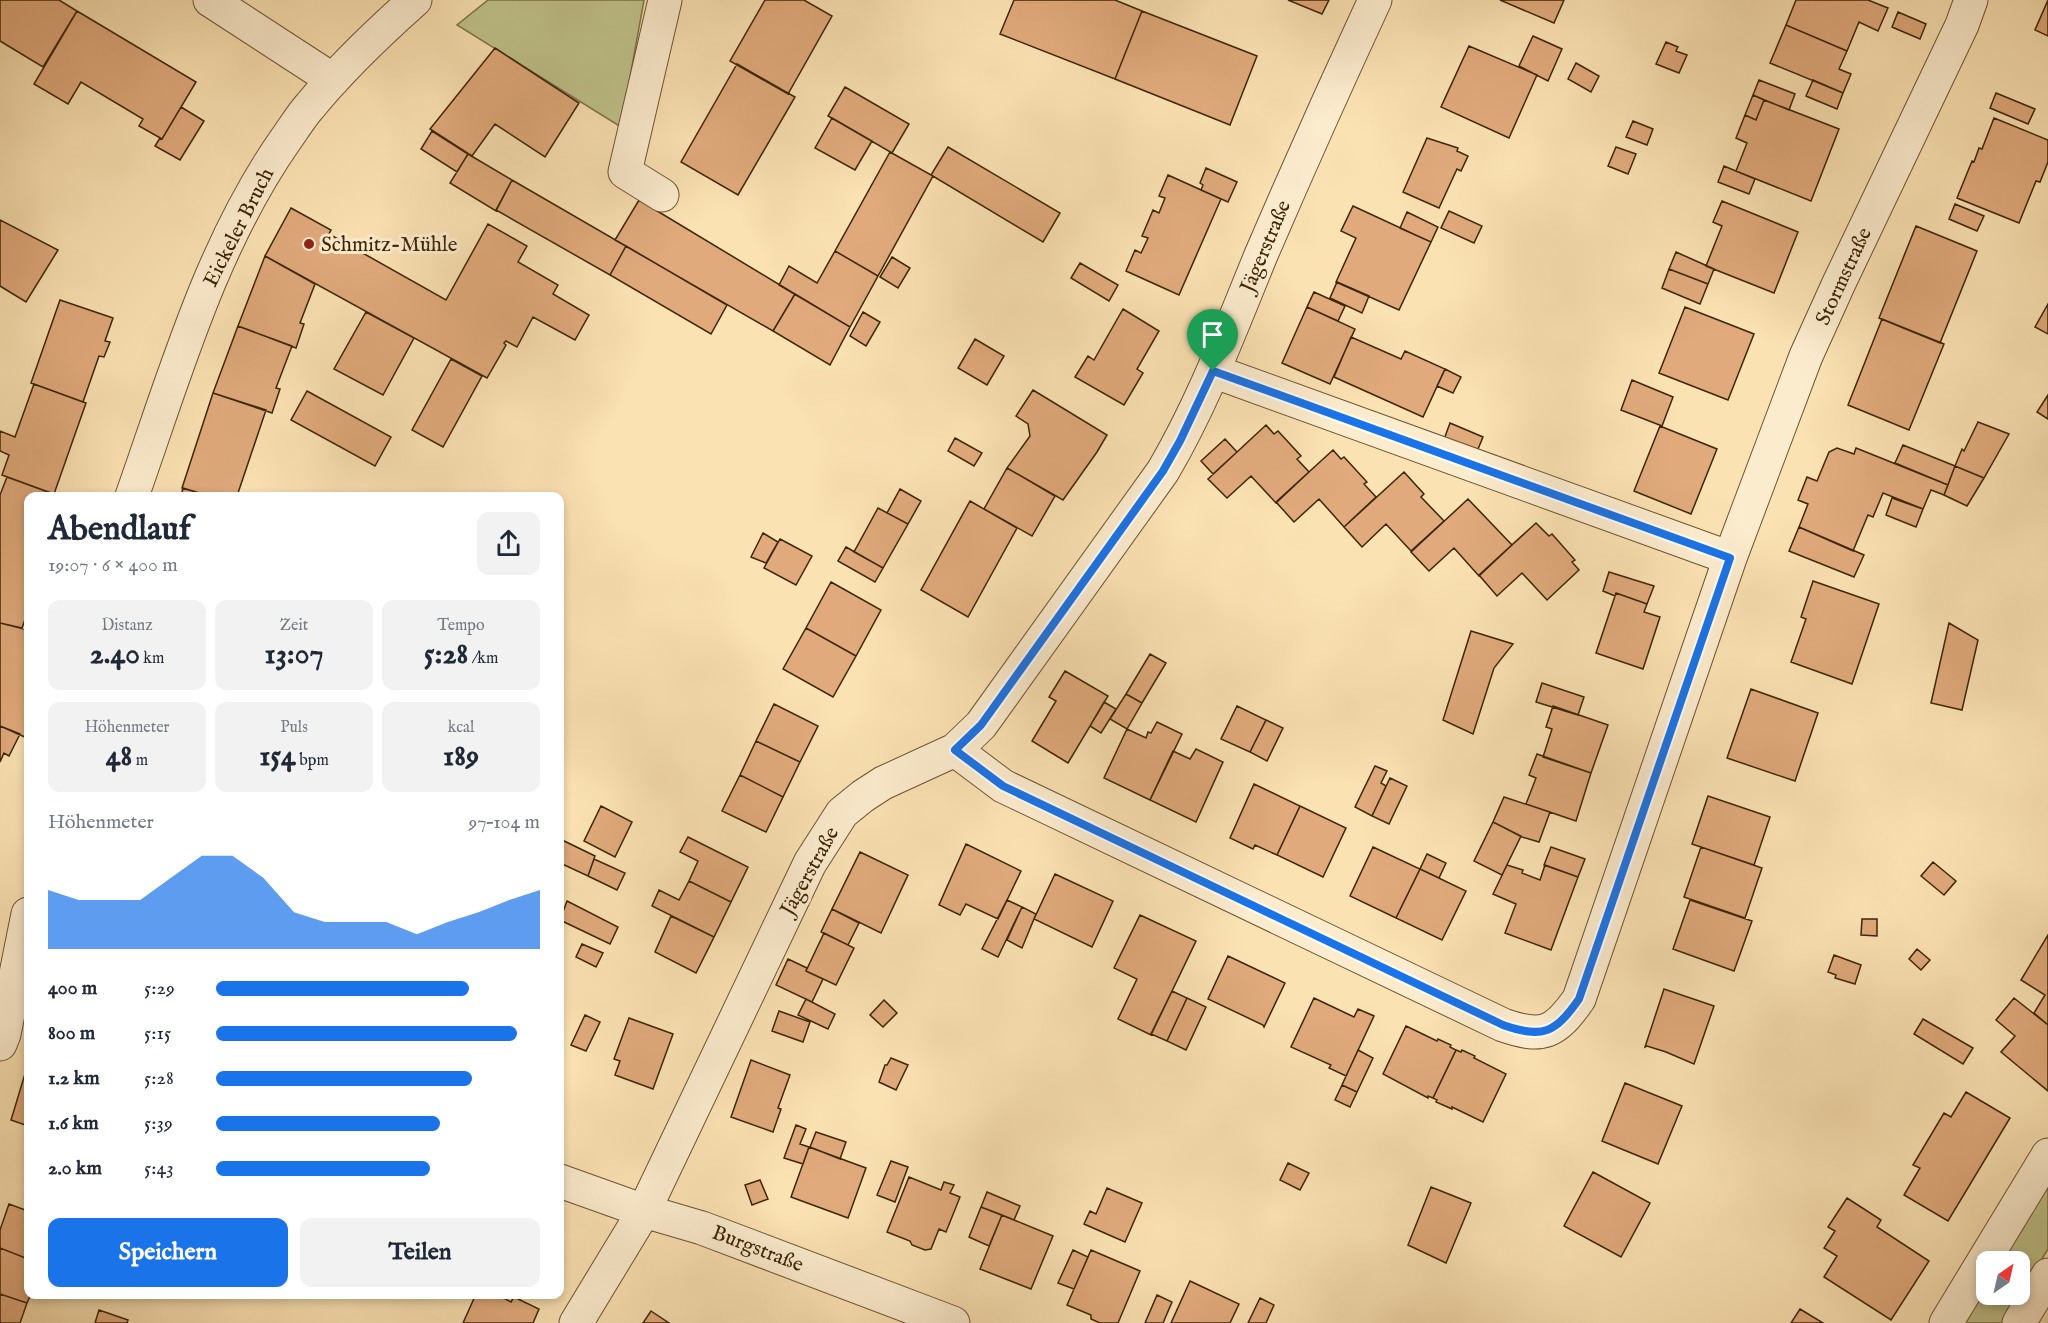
<!DOCTYPE html>
<html lang="de">
<head>
<meta charset="utf-8">
<style>
  :root { --surface:#fff; --page:#f2f2f3; --text:#1f2937; --muted:#747a83; --accent:#1a73e8 }
  body { margin:0; font-family:"IM FELL English",serif; background:var(--page); color:var(--text); height:100vh; display:flex; flex-direction:column; font-size:22px; white-space:nowrap }
  * { box-sizing:border-box; margin:0 }
  p { font-size:20px; color:var(--muted) }
  .icon { flex:none; width:33px; height:33px; fill:none; stroke:currentColor; stroke-width:2; stroke-linecap:round; stroke-linejoin:round }
  .map { position:relative; flex:1; overflow:hidden }
  .panel { position:absolute; left:24px; top:492px; width:540px; height:807px; display:flex; flex-direction:column; background:var(--surface); border-radius:12px; box-shadow:0 3px 9px #0003 }
  .panel>* { flex:none }
  .needle { width:39px; rotate:34deg }
  .fabs { position:absolute; left:1976px; top:1251px; display:grid; gap:12px }
  .fabs a { display:grid; place-items:center; width:54px; height:54px; border-radius:12px; background:var(--surface); box-shadow:0 3px 9px #0003; font-size:30px }
  .pin { position:absolute; display:grid; place-items:center; width:51px; height:51px; color:#fff; margin:-62px -26px; border-radius:50% 50% 50% 0; rotate:-45deg; box-shadow:0 0 6px #0007 }
  .pin .icon { rotate:45deg }
  .round { display:grid; place-items:center; flex:none; width:63px; height:63px; border-radius:12px; background:var(--page) }
  .head { display:flex; align-items:center; justify-content:space-between; height:102px; padding:0 24px }
  h1 { font-size:33px; font-weight:700; line-height:45px }
  .stats { display:grid; grid-template-columns:repeat(3,1fr); gap:9px; height:102px; padding:6px 24px }
  .stats div { display:grid; align-content:center; border-radius:12px; background:var(--page); text-align:center }
  .stats b { font-size:30px; font-weight:700 }
  .stats small { font-size:16px; font-weight:400 }
  .stats p { font-size:16px }
  .chart { height:168px; padding:12px 24px }
  .chart p { display:flex; justify-content:space-between }
  .chart svg { width:100%; height:108px; margin-top:6px; fill:var(--accent); opacity:.7 }
  .cta { display:flex; gap:12px; margin-top:auto; padding:12px 24px }
  .cta a { flex:1; height:69px; border-radius:12px; background:var(--accent); color:#fff; font-size:24px; font-weight:700; line-height:69px; text-align:center }
  .cta a+a { background:var(--page); color:var(--text) }
  ul { padding:0 24px; list-style:none; font-size:20px }
  li { display:grid; grid-template-columns:96px 72px 1fr; align-items:center; height:45px }
  li i { height:15px; border-radius:8px; background:var(--accent) }
  .map>svg:first-child { display:block }
</style>
</head>
<body>
<div class="map">
<svg width="2048" height="1323" viewBox="0 0 2048 1323">
  <rect width="100%" height="100%" fill="#fbe2b3"/>
  <filter id="stains"><feTurbulence type="fractalNoise" baseFrequency=".00333" numOctaves="4"/><feColorMatrix values="0 0 0 0 .2 0 0 0 0 .09 0 0 0 0 .02 0 0 0 .5 -.17"/></filter>
  <radialGradient id="worn" r=".72"><stop offset=".6" stop-color="#630" stop-opacity="0"/><stop offset="1" stop-color="#630" stop-opacity=".3"/></radialGradient>
  <!-- green -->
  <path fill="#c0c38c" stroke="#7e7448" stroke-width="1.5" d="M488 0H644L621 127 457 25Z
    M2048 1184V1249L2003 1323H1965L1986 1288V1294H2019V1262L2002 1261Z"/>
  <!-- building -->
  <path fill="#e0aa7c" stroke="#3c2504" stroke-width="1.5" d="M0 0H59L77 11 43 67 0 41Z
    M765 0H804L832 16 788 94 730 61Z
    M1014 0H1115L1142 11 1115 79 1000 34Z
    M1288 0H1329L1322 14Z
    M1500 0H1564L1554 23Z
    M1796 0H1868L1888 8 1878 31 1859 22 1847 51 1786 25Z
    M2048 0V36L2035 30Z
    M77 11 196 82 162 139 139 126 143 119 81 82 68 104 34 84Z
    M1142 11 1257 56 1230 125 1115 79Z
    M1898 12 1926 24 1920 39 1892 27Z
    M1786 25 1847 51 1839 69 1851 74 1843 93 1770 63Z
    M1533 36 1562 49 1548 81 1519 66Z
    M1666 42 1678 47 1676 51 1687 55 1679 73 1656 64Z
    M1469 46 1537 75 1509 138 1441 107Z
    M495 48 579 103 545 157 495 124 472 156 430 129Z
    M1576 63 1599 76 1591 92 1568 79Z
    M737 64 795 97 738 195 681 162Z
    M1759 80 1795 94 1789 110 1753 95Z
    M1813 80 1843 93 1837 109 1806 96Z
    M845 87 909 124 892 153 828 116Z
    M1996 93 2035 109 2028 124 1990 108Z
    M1753 95 1764 100 1756 120 1745 115Z
    M1764 100 1839 129 1811 201 1736 171 1747 143 1736 138 1745 115 1756 120Z
    M181 107 204 121 180 160 155 146 160 138 162 139Z
    M832 118 872 141 855 170 815 148Z
    M1994 118 2048 140V162L2040 182 2036 181 2019 223 1957 198 1972 161 1974 162 1979 148 1982 149Z
    M1633 121 1653 129 1647 145 1626 137Z
    M432 131 468 154 457 172 421 149Z
    M1427 138 1458 148 1457 151 1468 156 1461 171 1457 169 1439 208 1403 192Z
    M948 147 1060 213 1043 242 931 175Z
    M1616 147 1636 154 1628 174 1608 166Z
    M890 152 933 176 878 276 835 251Z
    M468 154 512 180 496 211 450 183Z
    M1724 166 1755 179 1749 194 1718 182Z
    M1206 168 1237 182 1228 202 1201 190 1203 185 1200 183Z
    M1168 175 1221 199 1179 295 1126 271 1135 250 1141 253 1148 238 1142 236 1153 210 1159 213 1165 198 1159 196Z
    M512 180 626 246 610 275 496 210Z
    M639 200 795 294 773 331 615 240Z
    M1722 201 1798 232 1774 293 1706 266 1722 226 1713 222Z
    M1955 204 1984 216 1977 231 1949 219Z
    M1353 206 1431 242 1399 310 1336 282 1356 238 1341 231Z
    M291 208 331 230 329 234 446 300 488 224 527 246 518 262 558 285 553 294 589 315 575 340 533 317 517 347 506 341 504 343 506 345 487 378 265 256Z
    M1449 211 1482 226 1474 243 1441 228Z
    M1407 212 1438 227 1431 242 1400 228Z
    M0 220 58 250 26 302 0 286Z
    M1916 226 1977 251 1940 343 1879 318Z
    M626 246 727 305 711 334 610 275Z
    M835 251 878 276 850 327 779 285 789 266 817 283Z
    M1676 252 1714 269 1708 284 1669 269Z
    M265 256 315 284 300 323 304 324 296 348 238 326Z
    M892 257 910 268 898 288 880 277Z
    M1080 263 1118 285 1109 301 1071 278Z
    M1669 269 1708 284 1700 304 1662 288Z
    M1337 282 1369 296 1362 313 1330 298Z
    M1314 292 1345 306 1338 321 1307 307Z
    M795 294 850 327 830 365 773 331Z
    M60 300 113 318 105 341 110 342 104 357 99 356 83 402 31 383Z
    M2048 304V334L2035 327Z
    M1307 307 1355 329 1330 384 1282 363Z
    M1685 307 1754 334 1728 400 1659 373Z
    M1123 309 1159 331 1137 369 1143 373 1124 405 1075 377 1088 356 1094 360Z
    M366 312 414 338 383 395 334 369Z
    M863 312 880 322 866 346 850 336Z
    M1882 319 1944 344 1909 430 1848 405Z
    M238 326 292 346 276 388 280 389 272 413 213 393Z
    M1351 337 1401 359 1405 351 1445 369 1423 417 1334 377Z
    M975 339 1004 356 987 385 958 368Z
    M451 359 482 376 443 447 412 430Z
    M1445 369 1461 377 1453 393 1437 386Z
    M1632 380 1673 397 1662 426 1621 410Z
    M34 384 86 403 54 494 2 475 9 455 0 451V431L15 437Z
    M1033 390 1107 435 1097 452 1063 500 1007 468 1030 436 1028 424 1016 416Z
    M307 391 391 437 375 466 291 420Z
    M213 393 266 410 237 496H209L182 488Z
    M2048 395V419L2037 412Z
    M1978 422 2009 434 1984 478 1955 466 1962 449 1964 451Z
    M1450 423 1483 437 1476 454 1443 442Z
    M1266 425 1274 434 1278 431 1301 456 1297 459 1309 472 1276 503 1251 476 1227 498 1208 479Z
    M1660 426 1717 449 1691 514 1634 491Z
    M955 438 982 453 974 466 948 451Z
    M1225 439 1237 452 1213 474 1201 461Z
    M1903 445 1955 466 1948 485 1895 463Z
    M1856 448 1948 485 1944 495 1931 490 1923 509 1883 493 1873 517 1868 515 1853 551 1799 527 1808 504 1798 500 1807 477 1817 481 1829 452 1837 448 1854 454Z
    M1333 450 1341 459 1344 457 1367 482 1364 484 1376 497 1344 527 1319 499 1294 522 1276 502Z
    M1955 466 1984 478 1967 506 1944 495Z
    M1007 468 1055 496 1032 536 984 509Z
    M1404 472 1424 494 1421 497 1444 521 1411 551 1386 524 1362 547 1344 527Z
    M7 477 59 496H28V611L22 628 0 623V495Z
    M183 488 209 496H181Z
    M900 489 921 501 908 524 887 513Z
    M1892 498 1923 509 1916 527 1886 515Z
    M1468 499 1512 545 1479 576 1454 548 1429 571 1411 552Z
    M970 501 1017 528 968 617 921 590Z
    M878 508 908 524 883 568 854 552Z
    M1536 523 1549 536 1552 534 1575 560 1572 562 1579 570 1547 600 1522 573 1497 596 1479 575Z
    M1799 527 1864 555 1854 577 1789 551Z
    M763 533 778 542 766 563 751 557Z
    M780 539 812 556 796 585 764 568Z
    M846 547 883 568 875 582 838 561Z
    M1609 572 1654 586 1647 604 1616 593 1615 596 1603 591Z
    M1813 581 1879 604 1852 684 1791 662 1806 619 1801 617Z
    M831 582 881 610 856 656 806 628Z
    M1616 593 1647 604 1644 612 1660 617 1643 669 1596 653Z
    M0 623 28 630 27 738 0 726Z
    M1949 623 1978 640 1962 710 1931 703Z
    M806 628 856 656 833 697 783 669Z
    M1471 631 1513 644 1494 668 1473 734 1443 720Z
    M1150 654 1166 663 1142 703 1126 694Z
    M1065 671 1108 696 1068 763 1032 741 1056 701 1049 697Z
    M1542 683 1584 697 1578 715 1536 702Z
    M1751 689 1818 713 1795 781 1727 758Z
    M1126 694 1142 703 1127 729 1110 719Z
    M1104 702 1116 709 1101 733 1090 726Z
    M774 704 818 726 800 762 756 741Z
    M1237 706 1266 720 1250 752 1221 739Z
    M1553 706 1608 725 1591 773 1543 757 1552 729 1546 727Z
    M1266 720 1283 728 1267 761 1250 752Z
    M1157 722 1182 734 1150 800 1104 778 1127 729 1146 738 1148 732 1151 733Z
    M0 726 20 734 9 756 4 753 0 762Z
    M756 741 800 762 783 797 740 775Z
    M1196 749 1223 762 1196 822 1150 800 1173 751 1190 759Z
    M1537 754 1591 773 1576 821 1526 804 1536 778 1529 775Z
    M1375 766 1387 771 1381 783 1386 786 1372 816 1355 807Z
    M740 775 783 797 766 832 722 811Z
    M1390 778 1407 786 1389 824 1372 816Z
    M1254 784 1300 806 1277 855 1255 845 1253 849 1230 838Z
    M1708 796 1770 817 1754 865 1692 844Z
    M1504 797 1550 812 1539 842 1522 837 1493 822Z
    M601 806 632 822 615 857 584 841Z
    M1300 806 1346 828 1323 877 1277 855Z
    M1493 822 1521 836 1502 875 1474 861Z
    M688 837 748 867 731 902 689 881 698 861 680 852Z
    M560 839 595 856 588 876 560 863Z
    M966 844 1021 871 998 919 966 904 960 915 939 905Z
    M1373 847 1420 869 1396 918 1350 896Z
    M1551 847 1585 859 1578 877 1544 865Z
    M1701 847 1762 868 1745 918 1684 897Z
    M860 852 908 875 881 933 832 909Z
    M1427 854 1446 863 1439 878 1420 869Z
    M594 859 625 873 617 890 588 876Z
    M1933 862 1956 881 1944 895 1921 876Z
    M1507 865 1523 870 1522 873 1540 880 1545 865 1578 877 1551 950 1505 933 1516 904 1493 894Z
    M1420 869 1466 891 1442 940 1396 918Z
    M1055 874 1113 901 1092 947 1034 919Z
    M689 881 731 902 714 937 652 906 659 890 679 900Z
    M1007 900 1022 907 998 957 982 949Z
    M1690 900 1752 921 1734 971 1673 949Z
    M567 901 618 927 610 944 560 920Z
    M1022 907 1036 914 1022 948 1007 940Z
    M832 909 859 923 848 945 821 932Z
    M1140 915 1196 941 1151 1035 1118 1019 1137 979 1114 968Z
    M671 916 714 937 696 973 655 952Z
    M1862 919H1877V936L1861 935Z
    M824 933 854 948 836 985 806 971Z
    M2048 935V1025L2034 1013 2045 995 2021 980Z
    M582 944 603 953 596 967 576 957Z
    M1917 949 1930 960 1921 970 1909 959Z
    M1834 955 1861 965 1855 984 1835 978 1836 975 1828 972Z
    M1228 956 1285 983 1264 1027 1263 1025 1208 999Z
    M788 959 807 968 806 971 823 979 812 1002 776 985Z
    M1664 989 1714 1006 1694 1064 1666 1052 1647 1046 1645 1047Z
    M1172 991 1187 998 1167 1041 1151 1034Z
    M1187 998 1206 1007 1186 1050 1167 1041Z
    M1314 998 1354 1017 1358 1009 1374 1016 1346 1076 1329 1068 1331 1065 1291 1047Z
    M2014 998 2048 1025V1091L2001 1052 2015 1036 1996 1020Z
    M806 999 835 1014 828 1029 798 1015Z
    M884 1000 897 1013 883 1027 870 1015Z
    M779 1011 810 1022 803 1042 772 1031Z
    M585 1015 600 1022 586 1051 571 1045Z
    M629 1018 673 1034 653 1089 615 1075 620 1061 614 1059Z
    M1923 1019 1973 1048 1963 1064 1914 1034Z
    M1406 1026 1437 1041 1438 1039 1451 1045 1450 1047 1456 1050 1433 1098 1428 1096V1098L1383 1074Z
    M1358 1050 1373 1058 1357 1092 1342 1085Z
    M1456 1050 1461 1052 1462 1050 1475 1056 1474 1058 1506 1074 1483 1122 1452 1107V1109L1436 1102 1437 1100 1433 1098Z
    M891 1058 908 1065 896 1090 879 1082 885 1065H887Z
    M751 1060 790 1075 778 1108 781 1109 773 1132 731 1117Z
    M28 1064V1126L11 1120Z
    M1625 1083 1682 1106 1658 1164 1602 1141Z
    M1342 1085 1357 1092 1350 1107 1335 1100Z
    M1966 1092 2010 1118 1948 1221 1904 1195 1920 1168 1913 1165 1944 1113 1951 1117Z
    M796 1125 806 1129 800 1144 809 1147 803 1164 784 1158Z
    M816 1132 846 1142 840 1159 810 1147Z
    M809 1147 866 1168 848 1218 791 1197Z
    M891 1161 908 1167 895 1202 877 1195Z
    M1288 1163 1309 1173 1300 1190 1280 1180Z
    M1593 1172 1650 1203 1621 1257 1564 1226Z
    M909 1177 941 1190 944 1182 954 1185 950 1193 960 1197 946 1232 939 1229 931 1249 925 1250 912 1245 910 1241 887 1232Z
    M760 1180 768 1199 752 1205 745 1185Z
    M1431 1187 1471 1203 1446 1263 1408 1245Z
    M1107 1188 1142 1203 1125 1242 1084 1224 1090 1211 1096 1214Z
    M987 1192 1020 1206 1014 1220 981 1207Z
    M1847 1198 1881 1220 1877 1227 1929 1261 1891 1320 1824 1277 1837 1256 1824 1248 1835 1231 1828 1227Z
    M9 1204 28 1211V1259L0 1248V1230Z
    M981 1207 1002 1215 989 1246 969 1237Z
    M1002 1215 1053 1236 1031 1289 980 1269Z
    M0 1248 28 1259V1294H31L27 1303 0 1294Z
    M1073 1250 1088 1257 1074 1289 1058 1283Z
    M1091 1250 1140 1271 1118 1323H1100L1091 1319V1315L1067 1305Z
    M1190 1281 1239 1304 1230 1323H1171Z
    M0 1294 27 1303 20 1323H0Z
    M476 1294H496L511 1302 514 1297 539 1309 533 1323H463Z
    M1157 1295 1172 1302 1163 1323H1145Z
    M1260 1298 1274 1305 1266 1323H1248Z
    M1800 1309 1823 1323H1791Z
    M99 1310 128 1320 127 1323H95Z
    M651 1311 669 1323H643Z"/>
  <g fill="none" stroke-linecap="round" stroke-linejoin="round">
    <!-- minor casing -->
    <g stroke="#6c5430" stroke-width="35">
      <path id="minor" d="M210 0 333 80
        M662 195 625 172 665 0
        M1213 371 1730 558
        M132 496C175 375 211 246 286 139 294 128 301 116 310 106 342 67 378 33 415 0
        M955 750 1003 786 1503 1025C1543 1039 1555 1033 1579 999L1730 558 1806 356 1839 283 1962 25 1971 0
        M0 1044 4 1034 28 914
        M560 1181 644 1211 702 1228 953 1323
        M576 1323 644 1211 810 863 842 813 863 796 883 783 955 750 981 725 1163 471C1203 403 1231 328 1261 255 1298 169 1336 84 1375 0
        M1946 1323 2048 1155
        M2019 1323 2048 1275"/>
    </g>
    <!-- minor -->
    <use href="#minor" stroke="#fcecce" stroke-width="33"/>
  </g>
  <g fill="none" stroke-linecap="round" stroke-linejoin="round">
    <!-- route casing -->
    <g stroke="#fff" stroke-width="12">
      <path id="route" d="M1213 371 1730 558 1579 999C1555 1033 1543 1039 1503 1025L1003 786 955 750 981 725 1163 471 1180 441Z"/>
    </g>
    <!-- route -->
    <use href="#route" stroke="#1a73e8" stroke-width="8"/>
  </g>
  <!-- markers -->
  <circle fill="#8f2418" stroke="#fcecce" stroke-width="2" cx="309" cy="244" r="6"/>
  <g text-anchor="middle" stroke-width="6" stroke-linejoin="round" paint-order="stroke">
    <!-- street labels -->
    <g font-size="21" fill="#3c2504" stroke="#fcecce">
      <text transform="translate(238 227) rotate(-63)" y="7">Eickeler Bruch</text>
      <text transform="translate(1265 246) rotate(-67)" y="7">Jägerstraße</text>
      <text transform="translate(1843 276) rotate(-65)" y="7">Stormstraße</text>
      <text transform="translate(809 871) rotate(-61)" y="7">Jägerstraße</text>
      <text transform="translate(758 1248) rotate(21)" y="7">Burgstraße</text>
    </g>
    <!-- poi labels -->
    <g font-size="21" fill="#3c2504" stroke="#fcecce" text-anchor="start">
      <text x="321" y="251">Schmitz-Mühle</text>
    </g>
  </g>
  <rect width="100%" height="100%" filter="url(#stains)"/>
  <rect width="100%" height="100%" fill="url(#worn)"/>
</svg>
<div class="fabs">
<a><svg class="needle" viewBox="-14 -14 28 28"><path d="M0-13l5 13h-10z" fill="#e53935"/><path d="M0 13l5-13h-10z" fill="#747a83"/></svg></a>
</div>
<div class="pin" style="left:1213px;top:371px;background:#1e9e55"><svg class="icon" aria-label="arrive" viewBox="0 0 24 24"><path d="M6 21V4h12l-3 4 3 4H6"/></svg></div>
<section class="panel">
<div class="head"><div><h1>Abendlauf</h1><p>19:07 · 6 × 400 m</p></div><a class="round"><svg class="icon" aria-label="share" viewBox="0 0 24 24"><path d="M12 15V3M7 8l5-5 5 5M5 13v7h14v-7"/></svg></a></div>
<div class="stats">
<div><p>Distanz</p><b>2.40<small> km</small></b></div>
<div><p>Zeit</p><b>13:07</b></div>
<div><p>Tempo</p><b>5:28<small> /km</small></b></div>
</div>
<div class="stats">
<div><p>Höhenmeter</p><b>48<small> m</small></b></div>
<div><p>Puls</p><b>154<small> bpm</small></b></div>
<div><p>kcal</p><b>189</b></div>
</div>
<div class="chart"><p><span>Höhenmeter</span>97–104 m</p>
<svg viewBox="0 0 160 44" preserveAspectRatio="none"><path d="M0 44V20L10 24L20 24L30 24L40 15L50 6L60 6L70 15L80 29L90 33L100 33L110 33L120 38L130 33L140 29L150 24L160 20V44z"/></svg>
</div>
<ul>
<li><b>400 m</b>5:29<i style="width:78%"></i></li>
<li><b>800 m</b>5:15<i style="width:93%"></i></li>
<li><b>1.2 km</b>5:28<i style="width:79%"></i></li>
<li><b>1.6 km</b>5:39<i style="width:69%"></i></li>
<li><b>2.0 km</b>5:43<i style="width:66%"></i></li>
</ul>
<div class="cta"><a>Speichern</a><a>Teilen</a></div>
</section>
</div>
</body>
</html>
